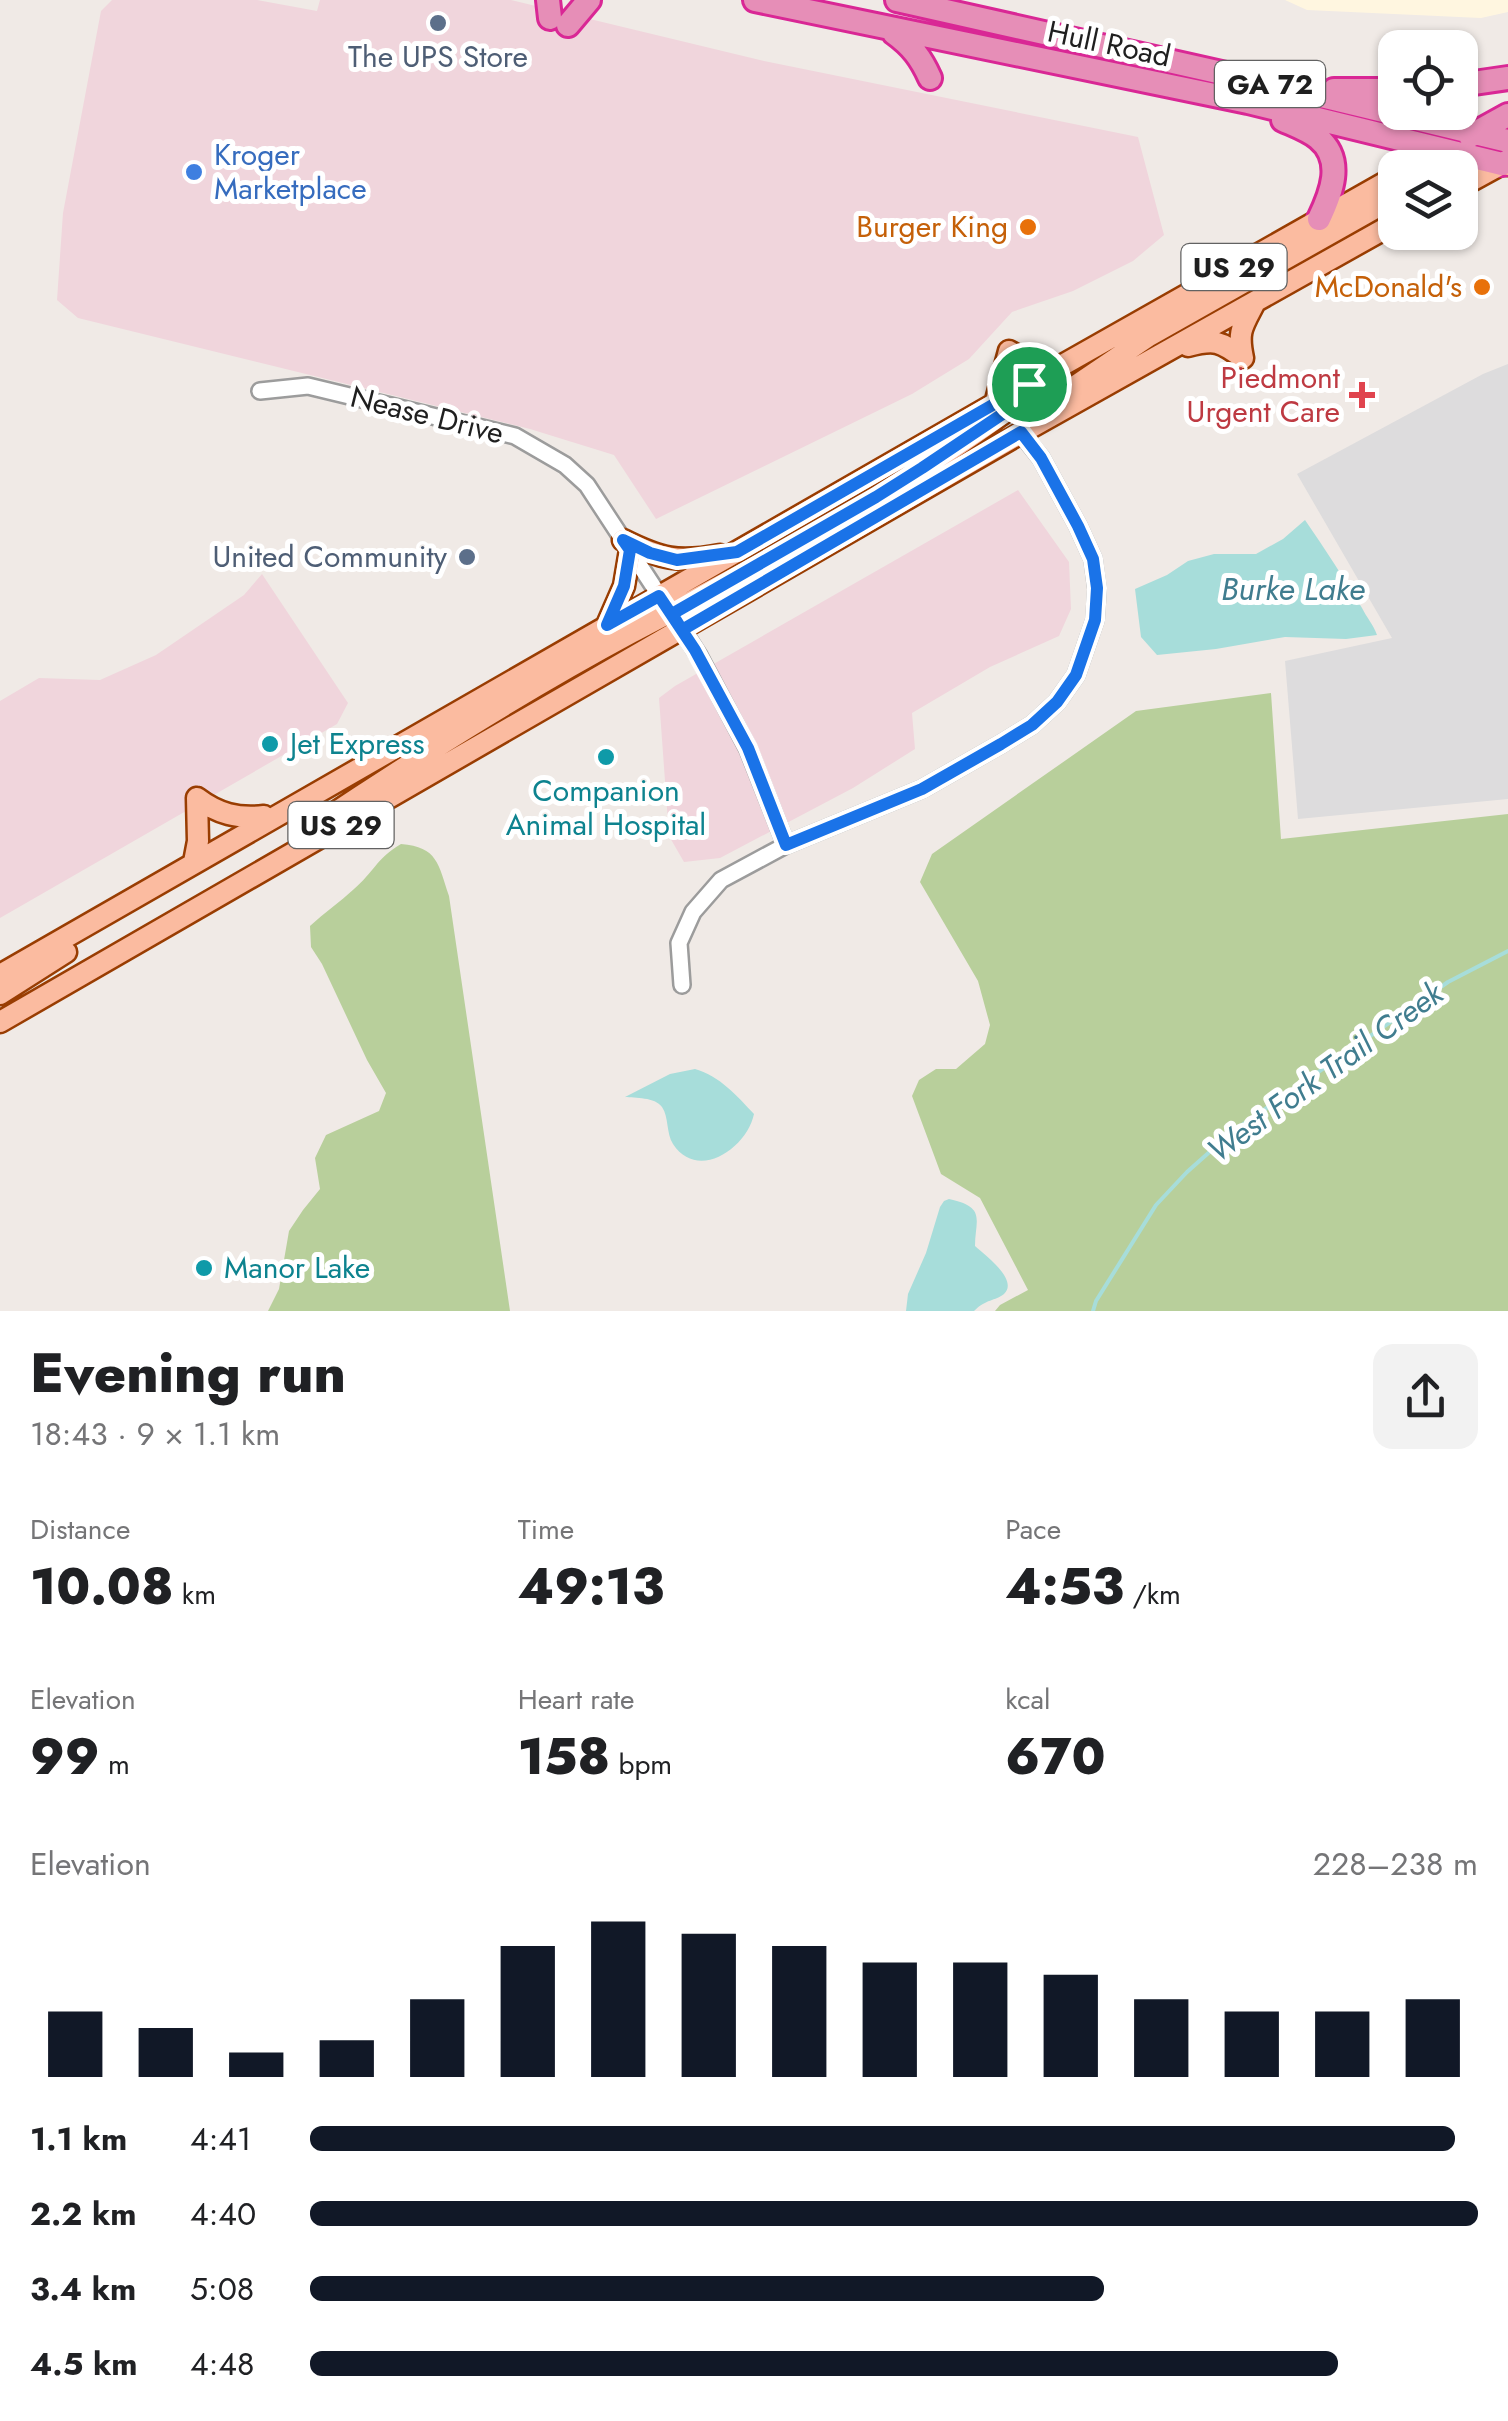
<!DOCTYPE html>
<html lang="en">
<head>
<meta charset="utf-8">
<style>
  :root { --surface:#fff; --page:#f2f2f2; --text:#202124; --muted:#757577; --accent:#111827 }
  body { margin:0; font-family:Jost,sans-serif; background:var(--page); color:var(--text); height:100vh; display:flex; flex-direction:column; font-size:38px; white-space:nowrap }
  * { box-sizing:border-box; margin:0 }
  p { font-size:32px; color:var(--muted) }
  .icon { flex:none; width:55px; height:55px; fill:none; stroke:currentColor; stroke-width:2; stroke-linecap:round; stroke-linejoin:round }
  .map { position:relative; height:1311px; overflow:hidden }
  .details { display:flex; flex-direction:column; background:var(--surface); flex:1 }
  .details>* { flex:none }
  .tools { position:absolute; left:1378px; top:30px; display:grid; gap:20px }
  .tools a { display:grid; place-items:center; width:100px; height:100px; border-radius:20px; background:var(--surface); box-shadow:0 2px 8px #0004; font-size:50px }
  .pin { position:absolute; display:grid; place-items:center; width:85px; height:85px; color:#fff; margin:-42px; border:5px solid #fff; border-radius:50%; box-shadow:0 2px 10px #0007 }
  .round { display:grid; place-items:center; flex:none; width:105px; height:105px; border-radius:20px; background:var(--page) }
  .overview { display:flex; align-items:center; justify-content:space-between; height:170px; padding:0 30px }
  h1 { font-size:55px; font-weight:800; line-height:75px }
  .figures { display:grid; grid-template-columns:repeat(3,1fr); gap:15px; height:170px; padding:10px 30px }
  .figures div { display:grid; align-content:center }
  .figures b { font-size:50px; font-weight:800 }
  .figures small { font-size:28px; font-weight:400 }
  .figures p { font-size:28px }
  .chart { height:280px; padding:20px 30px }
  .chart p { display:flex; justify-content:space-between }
  .chart svg { width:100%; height:180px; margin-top:10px; stroke:var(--accent); stroke-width:6 }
  ul { padding:0 30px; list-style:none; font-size:32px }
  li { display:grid; grid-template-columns:160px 120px 1fr; align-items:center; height:75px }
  li i { height:25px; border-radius:12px; background:var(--accent) }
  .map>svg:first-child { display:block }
</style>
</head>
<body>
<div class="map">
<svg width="1508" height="1311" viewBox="0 0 1508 1311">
  <rect width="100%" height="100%" fill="#f0eae6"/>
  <!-- residential -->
  <path fill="#dddcdd" d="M1508 364V799L1298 819 1285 661 1392 638 1297 474 1483 374Z"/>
  <!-- commercial -->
  <path fill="#f0d5dc" d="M112 0H257L317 11 320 0H511L764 61 1138 137 1164 235 1133 261 1073 291 1012 312 969 359 912 394 656 519 614 455 530 429 78 318 57 300 63 213 101 11Z
    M1018 490 1069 562 1071 609 1059 636 990 667 912 713 915 749 853 788 720 858 684 862 669 836 659 698 675 686Z
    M262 574 348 703 337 724 0 918V701L39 678 100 680 156 655 244 595Z"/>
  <!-- education -->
  <path fill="#fff6e0" d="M1285 0H1508V12L1481 18 1307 10Z"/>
  <!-- forest -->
  <path fill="#b8cf9b" d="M1271 693 1281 839 1508 814V1311H995L1000 1305 1028 1290 980 1198 941 1174 912 1096 919 1080 936 1069H956L985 1044 990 1025 978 981 920 882 932 854 1136 711Z
    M401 844C438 847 438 864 449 896L510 1311H268L279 1289 289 1231 303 1210 320 1189 315 1158 326 1135 379 1111 386 1093 367 1060 322 964 311 947 310 926C324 913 340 902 354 889 373 873 376 859 401 844Z"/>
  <!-- water -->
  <path fill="#a7ddda" d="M1305 520C1325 549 1344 578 1362 608 1367 618 1373 624 1377 635L1346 639 1285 637 1216 649 1157 655 1141 637 1135 589 1167 575 1188 561 1214 554H1256L1283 539Z
    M695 1069C720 1076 737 1096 754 1114 747 1148 698 1182 673 1144 666 1133 669 1117 662 1107 655 1097 635 1098 625 1097L670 1074Z
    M949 1199C987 1207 975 1220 975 1246 985 1255 1019 1280 1004 1294 995 1301 986 1299 974 1311H906L908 1294 926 1253 940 1207 944 1201Z"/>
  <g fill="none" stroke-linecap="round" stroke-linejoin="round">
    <!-- stream -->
    <path stroke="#a7ddda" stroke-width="4" d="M1093 1311 1096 1301 1156 1205 1187 1172 1232 1132 1448 982 1508 951"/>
    <!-- minor casing -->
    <g stroke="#9c9c9c" stroke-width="20">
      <path id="minor" d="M260 391 308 386 515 436 565 465 587 485 663 601
        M676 620 699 656 748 749 786 845
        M682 985 679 943 693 912 721 880 786 845 922 789 1001 744 1032 725 1057 702 1076 675 1095 620 1097 589 1093 559 1078 526 1041 458 1021 433"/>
    </g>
    <!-- major casing -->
    <g stroke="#993d02" stroke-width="25">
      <path id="major" d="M1413 168 1445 150
        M1460 187 1502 164 1508 165
        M1188 346C1215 339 1220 341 1243 358
        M1243 358C1237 330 1243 326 1255 302
        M1050 403 1149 336 1395 197
        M995 404 1009 351 1048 374
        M623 540C661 559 678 563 720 555
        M607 625 624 586 630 550
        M197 798C218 814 238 819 264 816
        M318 824C420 756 523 691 631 633 758 566 888 498 1005 412
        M194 862 198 841 197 798
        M0 975 1029 384 1395 177
        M0 994 66 952
        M0 1022 1021 433 1395 223"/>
    </g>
    <!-- highway casing -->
    <g stroke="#d92795" stroke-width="28">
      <path id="highway" d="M548 0 550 18
        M755 0 1248 102 1502 164 1508 161
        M897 0 1284 87 1508 141
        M568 25 589 0
        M894 33C912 46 921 58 930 78
        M1460 85 1508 78
        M1334 90H1395
        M1283 120C1294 125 1308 130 1318 138 1345 160 1331 194 1319 219
        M1470 136 1508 115"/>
    </g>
    <!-- minor -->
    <use href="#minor" stroke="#fff" stroke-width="15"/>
    <!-- major -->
    <use href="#major" stroke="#fbbba0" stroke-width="20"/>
    <!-- highway -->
    <use href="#highway" stroke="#e68eb7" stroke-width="22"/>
  </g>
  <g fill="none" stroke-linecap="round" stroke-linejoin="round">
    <!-- route casing -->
    <g stroke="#fff" stroke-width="20">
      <path id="route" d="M1029 384 737 552 677 560 650 553 623 540 630 550 624 586 607 625 659 596 695 650 748 748 786 845 922 789 1001 744 1032 725 1057 702 1076 675 1095 620 1097 588 1093 559 1078 526 1041 458 1021 432 682 630 672 614 876 497 922 468 1004 413 1029 384"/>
    </g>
    <!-- route -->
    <use href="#route" stroke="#1a73e8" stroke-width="12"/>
  </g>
  <!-- markers -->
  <g fill="#5c6f8a" stroke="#fff" stroke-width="4">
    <circle cx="438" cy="23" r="10"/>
    <circle cx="467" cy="557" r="10"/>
  </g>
  <circle fill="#3f7fe0" stroke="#fff" stroke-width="4" cx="194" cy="172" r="10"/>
  <g fill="#e8710a" stroke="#fff" stroke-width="4">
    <circle cx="1028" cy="227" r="10"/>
    <circle cx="1482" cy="287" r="10"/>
  </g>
  <path fill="#e0444e" stroke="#fff" stroke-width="4" d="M1357 380h10v10h10v10h-10v10h-10v-10h-10v-10h10z"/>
  <g fill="#0f9aa8" stroke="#fff" stroke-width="4">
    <circle cx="270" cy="744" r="10"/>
    <circle cx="606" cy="757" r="10"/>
    <circle cx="204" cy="1268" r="10"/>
  </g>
  <g text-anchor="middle" stroke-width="10" stroke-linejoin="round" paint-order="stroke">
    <!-- shield labels -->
    <g fill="#fff" stroke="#626262" stroke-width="2.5">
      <rect x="1215" y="61" width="110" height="46" rx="8"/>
      <rect x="1181.5" y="244" width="105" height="46" rx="8"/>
      <rect x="288.5" y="802" width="105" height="46" rx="8"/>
    </g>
    <g font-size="28" font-weight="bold" fill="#1f1f1f">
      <text x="1270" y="94">GA 72</text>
      <text x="1234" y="277">US 29</text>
      <text x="341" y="835">US 29</text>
    </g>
    <!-- street labels -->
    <g font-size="30" fill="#1f1f1f" stroke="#fff">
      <text transform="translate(1109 44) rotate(12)" y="10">Hull Road</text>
      <text transform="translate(427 415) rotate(14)" y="10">Nease Drive</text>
    </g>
    <!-- service labels -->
    <g font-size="30" fill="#4e5e75" stroke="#fff">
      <text x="438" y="67">The UPS Store</text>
      <text x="447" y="567" text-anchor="end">United Community</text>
    </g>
    <!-- shop labels -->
    <g font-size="30" fill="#366cbe" stroke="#fff" text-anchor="start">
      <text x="214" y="165">Kroger<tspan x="214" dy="34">Marketplace</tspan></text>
    </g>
    <!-- food labels -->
    <g font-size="30" fill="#c56008" stroke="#fff" text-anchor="end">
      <text x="1008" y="237">Burger King</text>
      <text x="1462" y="297">McDonald's</text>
    </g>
    <!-- health labels -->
    <g font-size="30" fill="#be3a42" stroke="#fff" text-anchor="end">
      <text x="1340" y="388">Piedmont<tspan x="1340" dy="34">Urgent Care</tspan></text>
    </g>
    <!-- culture labels -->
    <g font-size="30" fill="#0d838f" stroke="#fff" text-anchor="start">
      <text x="290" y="754">Jet Express</text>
      <text x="606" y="801" text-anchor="middle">Companion<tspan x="606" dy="34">Animal Hospital</tspan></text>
      <text x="224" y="1278">Manor Lake</text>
    </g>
    <!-- water labels -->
    <g font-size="32" font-style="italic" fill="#407d8f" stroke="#fff">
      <text x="1293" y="600">Burke Lake</text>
      <text transform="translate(1325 1072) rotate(-36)" y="11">West Fork Trail Creek</text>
    </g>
  </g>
</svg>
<div class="tools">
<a><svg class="icon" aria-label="locate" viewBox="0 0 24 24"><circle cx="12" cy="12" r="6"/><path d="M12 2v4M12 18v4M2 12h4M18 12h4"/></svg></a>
<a><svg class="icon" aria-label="layers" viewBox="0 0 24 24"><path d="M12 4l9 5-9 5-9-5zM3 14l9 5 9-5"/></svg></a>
</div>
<div class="pin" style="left:1029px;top:384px;background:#1e9e55"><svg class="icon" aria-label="arrive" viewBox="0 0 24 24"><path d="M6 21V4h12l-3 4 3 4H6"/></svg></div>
</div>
<section class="details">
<div class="overview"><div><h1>Evening run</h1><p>18:43 · 9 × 1.1 km</p></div><a class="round"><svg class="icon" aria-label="share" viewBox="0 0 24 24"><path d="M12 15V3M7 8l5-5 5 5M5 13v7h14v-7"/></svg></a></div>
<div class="figures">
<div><p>Distance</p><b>10.08<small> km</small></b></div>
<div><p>Time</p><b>49:13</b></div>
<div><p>Pace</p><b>4:53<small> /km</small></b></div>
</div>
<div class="figures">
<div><p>Elevation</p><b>99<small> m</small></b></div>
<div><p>Heart rate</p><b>158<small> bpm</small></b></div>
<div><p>kcal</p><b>670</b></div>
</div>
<div class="chart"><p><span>Elevation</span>228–238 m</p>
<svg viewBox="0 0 160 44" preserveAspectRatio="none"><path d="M5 44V28M15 44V32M25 44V38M35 44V35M45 44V25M55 44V12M65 44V6M75 44V9M85 44V12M95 44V16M105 44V16M115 44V19M125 44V25M135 44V28M145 44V28M155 44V25"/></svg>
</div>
<ul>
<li><b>1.1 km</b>4:41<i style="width:98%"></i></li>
<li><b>2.2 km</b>4:40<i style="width:100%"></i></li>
<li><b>3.4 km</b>5:08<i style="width:68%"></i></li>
<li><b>4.5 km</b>4:48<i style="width:88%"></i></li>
</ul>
</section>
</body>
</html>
